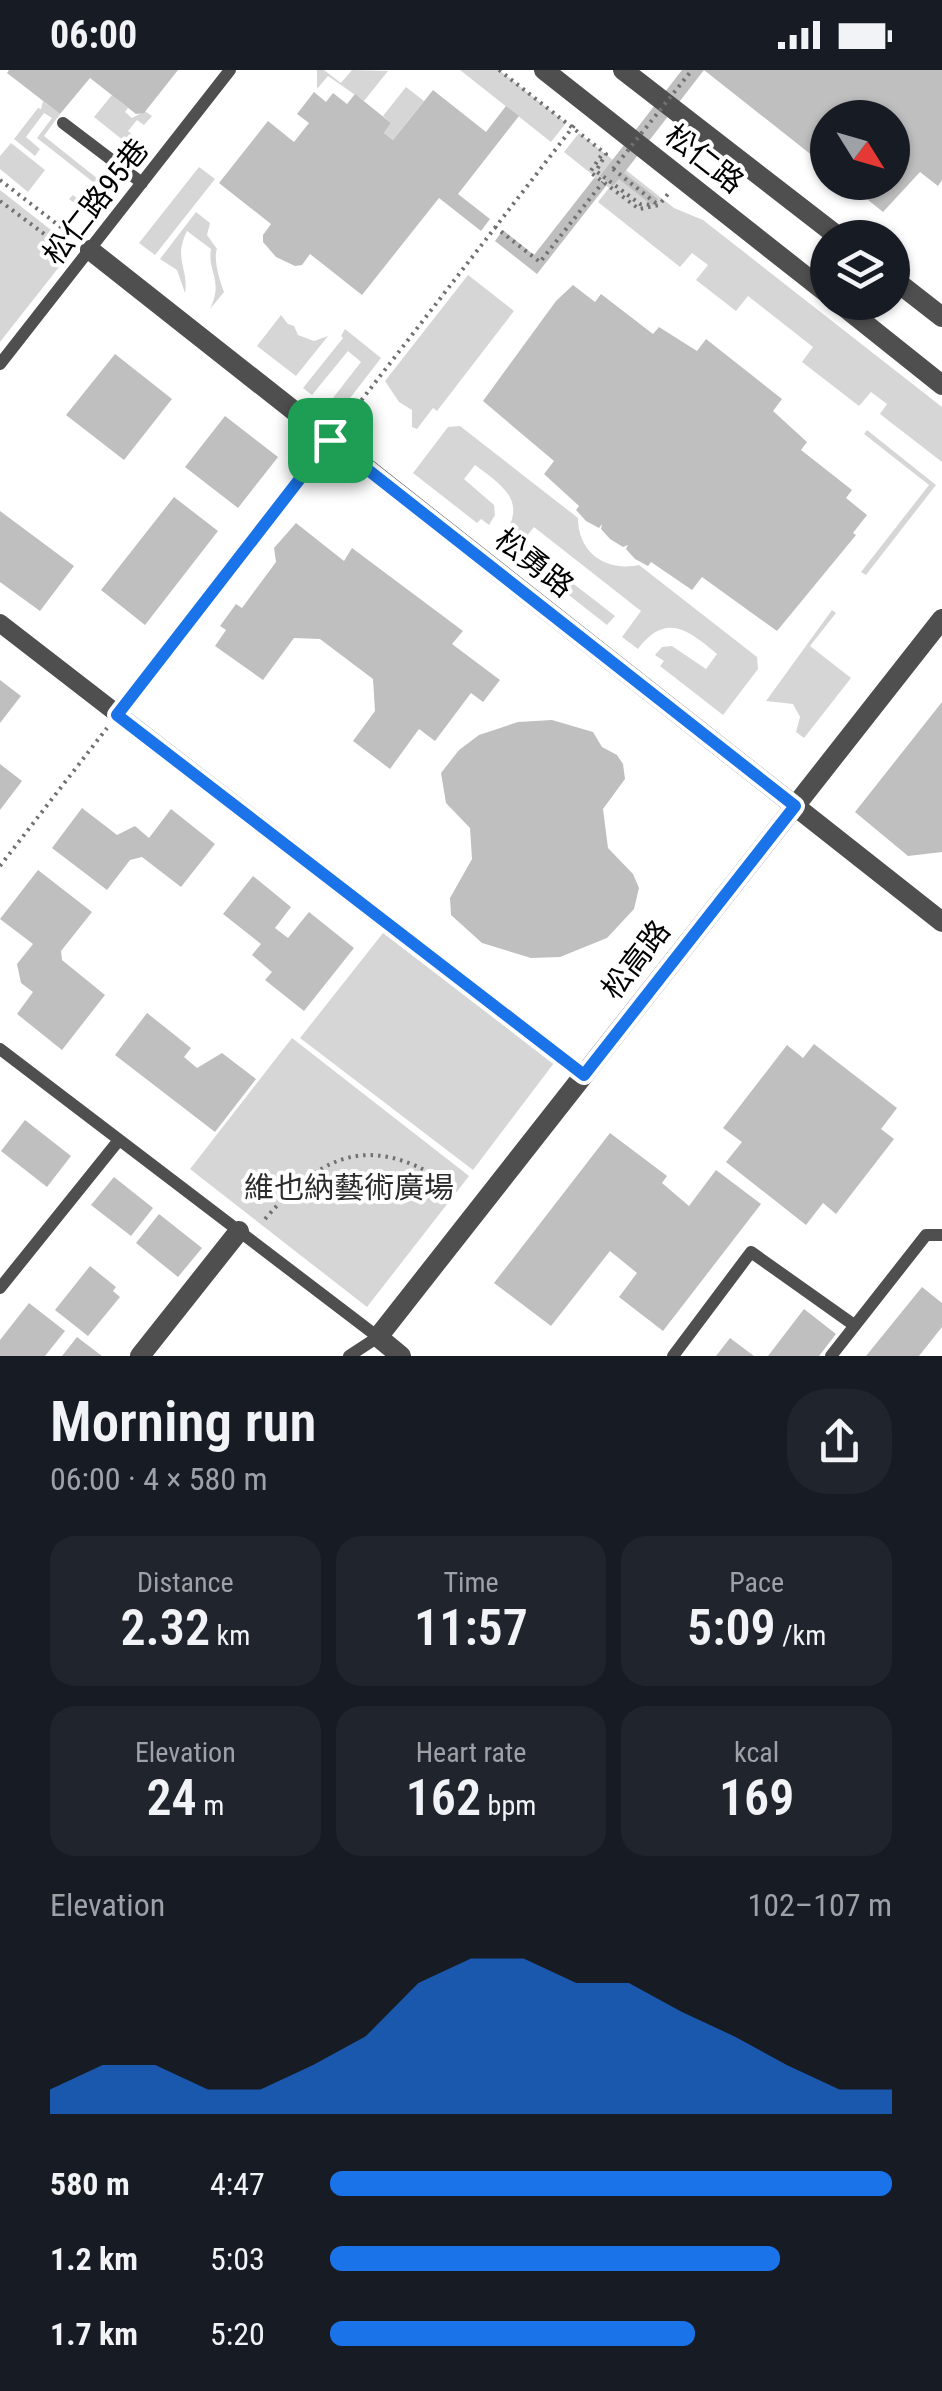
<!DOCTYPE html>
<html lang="en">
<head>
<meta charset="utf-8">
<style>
  :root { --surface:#171b24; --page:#20242c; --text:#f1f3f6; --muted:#9ea1a6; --accent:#1a73e8 }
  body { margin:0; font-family:"Roboto Condensed","Noto Sans TC",sans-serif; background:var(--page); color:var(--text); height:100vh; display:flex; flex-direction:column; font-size:38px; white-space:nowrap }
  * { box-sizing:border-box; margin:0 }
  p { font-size:32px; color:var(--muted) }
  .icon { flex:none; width:55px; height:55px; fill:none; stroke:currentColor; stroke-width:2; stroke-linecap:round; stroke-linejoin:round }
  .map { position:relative; height:1286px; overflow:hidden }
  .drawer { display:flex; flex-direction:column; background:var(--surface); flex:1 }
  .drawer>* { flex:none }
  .needle { width:65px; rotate:127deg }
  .tools { position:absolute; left:810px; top:30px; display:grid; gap:20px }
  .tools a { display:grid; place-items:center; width:100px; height:100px; border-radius:50%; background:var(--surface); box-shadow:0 2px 8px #0004; font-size:50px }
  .pin { position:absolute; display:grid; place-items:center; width:85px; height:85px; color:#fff; margin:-42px; border-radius:20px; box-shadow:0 5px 15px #0006 }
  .round { display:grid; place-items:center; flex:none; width:105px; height:105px; border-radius:40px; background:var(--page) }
  .head { display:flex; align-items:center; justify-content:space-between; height:170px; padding:0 50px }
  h1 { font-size:55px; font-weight:600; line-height:75px }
  .figures { display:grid; grid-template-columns:repeat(3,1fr); gap:15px; height:170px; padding:10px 50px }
  .figures div { display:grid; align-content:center; border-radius:25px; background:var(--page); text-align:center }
  .figures b { font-size:50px; font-weight:600 }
  .figures small { font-size:28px; font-weight:400 }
  .figures p { font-size:28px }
  .chart { height:280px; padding:20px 50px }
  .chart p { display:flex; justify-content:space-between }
  .chart svg { width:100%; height:180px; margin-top:10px; fill:var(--accent); opacity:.7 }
  ul { padding:0 50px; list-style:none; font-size:32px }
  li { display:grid; grid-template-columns:160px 120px 1fr; align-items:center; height:75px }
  li i { height:25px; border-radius:12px; background:var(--accent) }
  .status { display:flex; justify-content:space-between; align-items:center; height:70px; padding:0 50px; background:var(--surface); direction:ltr }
  .status svg { height:28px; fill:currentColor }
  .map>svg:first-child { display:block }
</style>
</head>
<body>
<div class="status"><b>06:00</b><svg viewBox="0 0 49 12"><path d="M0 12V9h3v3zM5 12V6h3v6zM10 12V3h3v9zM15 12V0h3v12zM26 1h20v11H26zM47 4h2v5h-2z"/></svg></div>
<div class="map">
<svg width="942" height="1286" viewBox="0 0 942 1286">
  <rect width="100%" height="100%" fill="#fff"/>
  <!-- green -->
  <path fill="#d6d6d6" d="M317 0H324L341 13 352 0 388 1 364 31 328 6 317 19Z
    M460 0H499L566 53 551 72Z
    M406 17 424 31 393 70 384 63 391 53 383 46Z
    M112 25 128 38 125 42 132 48 145 41 152 46 144 55 137 50 128 61 135 67 129 75 94 47Z
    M43 31 60 44 44 66 108 117 88 143 69 129 73 125 83 133 93 112 37 68 52 48 44 43 26 67 40 79 35 86 14 69 38 38 41 39Z
    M579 63 674 138 703 150 942 337V392L880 344 887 334 871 322 859 336 802 292 813 277 748 226 736 241 696 210 708 195 692 183 680 197 598 132 609 118 564 82Z
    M11 73 45 100 28 122 0 99V86Z
    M199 97 215 109 155 185 139 173Z
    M0 120 74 178 0 272Z
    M196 142 210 153 207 165 217 179C213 189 220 212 224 222L210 239C224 210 207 202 211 179L187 161C173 189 189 199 185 223L177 200 160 189Z
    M468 205 514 241 437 341 433 338 417 359 412 357V340L399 332 385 311Z
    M281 245 288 254 294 256 298 265 314 271 328 266 296 306 257 276Z
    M345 259 381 288 337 345 326 337 361 292 348 281 312 325 303 318 343 268 341 266Z
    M460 356 578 448C578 483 606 502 639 495L757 587 758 599 723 645 660 596 664 591 655 585 662 577 672 576 706 599 717 584C688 560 666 542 638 579L622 567 641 541 534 457 514 482 500 471C529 433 506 418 475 395L464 409 494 435 495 445 489 455 481 449 477 453 413 403 448 357Z
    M867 360 936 415 866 505 861 502 929 415 864 364Z
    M535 484 615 546 607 555 528 493Z
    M832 540 836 543 810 576 851 608 804 668 796 662 800 647 793 634 766 631Z
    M383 863 554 993 473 1100 300 968Z
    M292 968 469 1106 367 1237 190 1099Z"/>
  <!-- building -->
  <path fill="#bfbfbf" d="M9 0H178L144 43 136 44 90 8 60 44 7 3Z
    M682 0H942V110L938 116 920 102 883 142 846 112H892V48H828V98L704 0 624 103 658 129 653 136 619 109 613 116 600 106Z
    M433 20 486 62 506 36 519 46 458 124 490 149 481 161 439 128 362 225 310 184 302 195 295 196 276 187 263 172V165L271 154 219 113 268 51 294 72 309 53 297 44 314 22 326 32 333 23 347 34 355 24 391 53 384 63 393 70Z
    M595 107 606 116 537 204 495 171 503 160 534 185Z
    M573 215 595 232 601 224 653 264 659 257 697 281 706 269 782 329 773 341 807 372 801 380 852 420 846 428 867 445 853 463 856 465 777 561 702 507 692 520 651 492 648 496 635 489 626 479 628 475 623 477 610 469 601 459 602 454 599 458 586 451 576 440 579 436 544 404 554 391 483 331 556 231Z
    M115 284 172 329 124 390 66 345Z
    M225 346 278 387 238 438 185 397Z
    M174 427 218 461 145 555 101 520Z
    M0 441 74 496 40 541 0 512Z
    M296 453 344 491 352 478 463 561 452 574 500 610 483 632 471 623 435 671 419 659 390 699 353 671 375 641 373 609 320 569 294 568 263 610 215 576 226 560 220 556 236 534 242 538 276 492 274 478Z
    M0 610 21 626 0 653Z
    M942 632V782L908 786 855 742Z
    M552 650 593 662 602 677 617 685 623 694 625 709 603 739 608 778 633 804 639 818 634 839 607 868 560 887 531 888 482 873 451 845 450 828 472 789 470 758 446 733 441 703 459 680 479 665 518 652Z
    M0 694 22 711 0 740Z
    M82 738 117 765 135 756 149 768 171 739 215 774 181 817 142 787 130 790 107 820 52 778Z
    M38 800 92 842 61 881 62 890 105 925 62 980 17 944 33 922 21 913 17 894 33 874 0 849Z
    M253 806 291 837 275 858 288 868 309 842 354 878 304 941 265 910 272 902 252 885 261 874 223 844Z
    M147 943 191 978 184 987 197 998 222 983 256 1009 215 1062 115 985Z
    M814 974 897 1038 881 1059 894 1069 836 1144 823 1133 806 1155 726 1092 742 1072 723 1058 787 975 803 988Z
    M25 1050 71 1086 47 1117 1 1081Z
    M610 1063 667 1106 662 1113 689 1136 716 1100 761 1134 663 1261 619 1227 637 1203 610 1181 551 1256 494 1213Z
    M114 1107 153 1138 131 1166 91 1135Z
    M159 1144 202 1178 178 1207 136 1173Z
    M90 1196 116 1217 113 1221 120 1227 88 1266 55 1240Z
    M922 1217 942 1233V1257L919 1286H866Z
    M29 1233 65 1261 45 1286H0V1270Z
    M804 1239 836 1264 819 1286H768Z
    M77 1267 102 1286H62Z
    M730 1268 754 1286H716Z"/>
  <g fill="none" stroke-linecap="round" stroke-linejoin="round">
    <!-- path -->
    <path stroke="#717171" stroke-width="4" stroke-dasharray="2.5 5" stroke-linecap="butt" d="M499 0 606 84 596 101 640 134 654 135
      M601 86 590 102 639 139 659 135 668 124
      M613 99 657 134
      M0 110 75 168
      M0 131 67 181
      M495 157 540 192 603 112
      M343 354 576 53
      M128 630 319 385
      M0 796 107 658
      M265 1149C328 1076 378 1064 459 1121"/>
    <!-- service -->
    <path stroke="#4f4f4f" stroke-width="12" d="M63 53 142 113
      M0 294 230 0
      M0 979 378 1267 349 1286
      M0 1218 119 1070
      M673 1286 751 1182 854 1255
      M831 1286 926 1165H942"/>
    <!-- pedestrian -->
    <path stroke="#4f4f4f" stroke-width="18" d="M0 553 584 1005"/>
    <!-- minor -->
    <path stroke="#4f4f4f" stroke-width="20" d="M90 180 942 852
      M140 1286 239 1161"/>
    <!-- tertiary -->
    <path stroke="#4f4f4f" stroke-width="20" d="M544 0 828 224
      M623 0 840 168
      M892 208 942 247
      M838 232 942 315
      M401 1286 378 1267 942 549"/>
    <!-- path-bridge -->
    <path stroke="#717171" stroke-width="4" stroke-dasharray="2.5 5" stroke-linecap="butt" d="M613 99 692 0"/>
  </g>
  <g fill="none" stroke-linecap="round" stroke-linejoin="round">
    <!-- route casing -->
    <g stroke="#fff" stroke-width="20">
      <path id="route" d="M330 370 795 736 584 1005 117 645Z"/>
    </g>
    <!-- route -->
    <use href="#route" stroke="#1a73e8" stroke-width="12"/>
  </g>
  <g text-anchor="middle" stroke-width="8" stroke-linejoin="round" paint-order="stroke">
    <!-- street labels -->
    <g font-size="30" fill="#000" stroke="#fff">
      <text transform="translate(704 89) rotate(38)" y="10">松仁路</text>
      <text transform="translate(96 132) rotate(-52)" y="10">松仁路95巷</text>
      <text transform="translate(534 493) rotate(38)" y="10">松勇路</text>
      <text transform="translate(636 890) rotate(-52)" y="10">松高路</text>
    </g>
    <!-- park labels -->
    <g font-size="30" fill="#2d2d2d" stroke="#fff">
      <text x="349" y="1128">維也納藝術廣場</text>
    </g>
  </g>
</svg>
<div class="tools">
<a><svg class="needle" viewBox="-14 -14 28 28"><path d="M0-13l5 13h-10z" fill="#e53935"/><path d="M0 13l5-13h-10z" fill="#9ea1a6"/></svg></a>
<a><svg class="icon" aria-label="layers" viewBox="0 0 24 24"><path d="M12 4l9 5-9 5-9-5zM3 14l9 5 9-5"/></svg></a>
</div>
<div class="pin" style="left:330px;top:370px;background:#1e9e55"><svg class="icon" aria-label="arrive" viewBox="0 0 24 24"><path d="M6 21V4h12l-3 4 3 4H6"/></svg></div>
</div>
<section class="drawer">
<div class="head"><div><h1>Morning run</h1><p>06:00 · 4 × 580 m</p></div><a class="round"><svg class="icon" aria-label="share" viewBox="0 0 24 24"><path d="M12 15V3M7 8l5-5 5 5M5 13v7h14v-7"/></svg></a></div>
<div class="figures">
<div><p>Distance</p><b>2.32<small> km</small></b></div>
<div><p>Time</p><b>11:57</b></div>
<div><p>Pace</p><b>5:09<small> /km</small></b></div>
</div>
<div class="figures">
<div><p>Elevation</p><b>24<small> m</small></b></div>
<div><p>Heart rate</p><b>162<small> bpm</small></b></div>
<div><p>kcal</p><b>169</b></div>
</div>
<div class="chart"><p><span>Elevation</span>102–107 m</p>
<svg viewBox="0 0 160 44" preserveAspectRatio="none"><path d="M0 44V38L10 32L20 32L30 38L40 38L50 32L60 25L70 12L80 6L90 6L100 12L110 12L120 19L130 25L140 32L150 38L160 38V44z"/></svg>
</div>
<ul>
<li><b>580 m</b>4:47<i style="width:100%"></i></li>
<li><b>1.2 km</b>5:03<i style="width:80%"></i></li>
<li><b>1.7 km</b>5:20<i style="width:65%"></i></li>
</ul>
</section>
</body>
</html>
